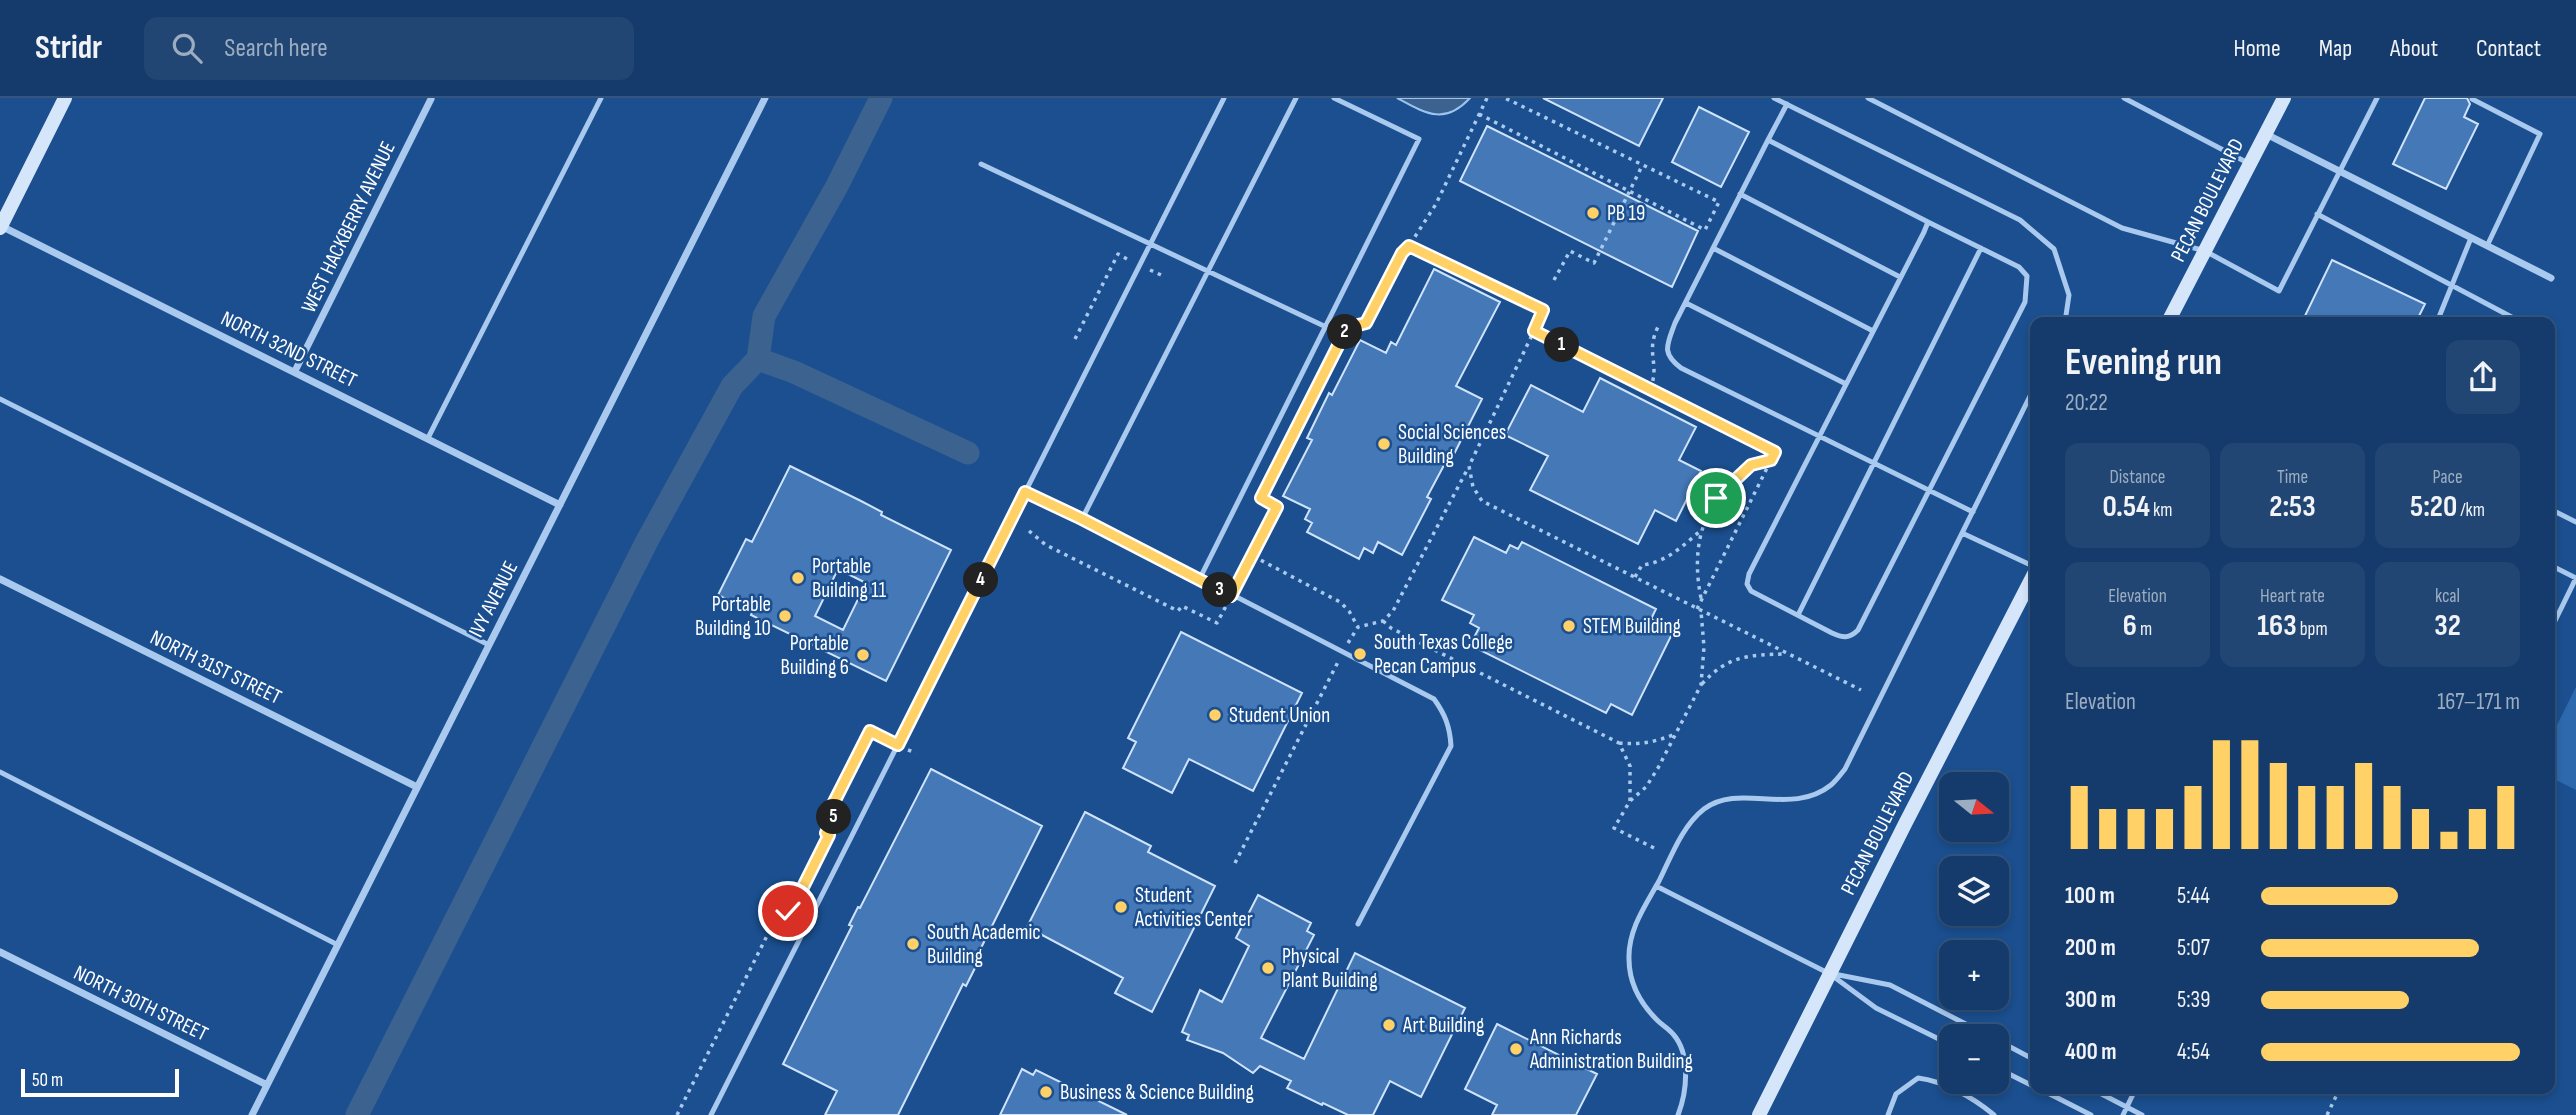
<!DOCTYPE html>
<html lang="en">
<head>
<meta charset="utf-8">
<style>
  :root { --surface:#143b6b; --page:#214673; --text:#f1f3f6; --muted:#9dadc1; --line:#33557e; --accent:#ffd166 }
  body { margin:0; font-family:"Sofia Sans Condensed",sans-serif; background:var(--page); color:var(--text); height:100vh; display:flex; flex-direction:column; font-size:26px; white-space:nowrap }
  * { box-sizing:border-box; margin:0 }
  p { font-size:23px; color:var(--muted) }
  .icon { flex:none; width:38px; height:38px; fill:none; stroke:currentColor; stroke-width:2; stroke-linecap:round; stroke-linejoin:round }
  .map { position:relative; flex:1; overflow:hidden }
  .sheet { position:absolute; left:2030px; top:219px; width:525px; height:777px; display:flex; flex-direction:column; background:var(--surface); border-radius:14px; box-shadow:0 4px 10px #0003,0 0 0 2px var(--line) }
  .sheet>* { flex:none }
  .needle { width:46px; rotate:108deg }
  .controls { position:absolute; left:1939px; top:674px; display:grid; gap:14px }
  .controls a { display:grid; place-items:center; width:70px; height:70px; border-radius:14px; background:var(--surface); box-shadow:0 4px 10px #0003,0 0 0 2px var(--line); font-size:35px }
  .scale { position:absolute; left:21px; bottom:18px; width:158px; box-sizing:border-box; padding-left:7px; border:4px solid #fff; border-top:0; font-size:19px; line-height:24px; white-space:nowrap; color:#fff; -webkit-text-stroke:5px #1b4f8f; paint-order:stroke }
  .pin { position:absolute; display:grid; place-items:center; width:60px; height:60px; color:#fff; margin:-30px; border:4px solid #fff; border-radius:50%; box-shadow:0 2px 7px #0007 }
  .km { position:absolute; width:35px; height:35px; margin:-18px; border-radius:50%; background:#222; color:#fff; font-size:19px; line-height:35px; text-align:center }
  .round { display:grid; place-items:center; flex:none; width:74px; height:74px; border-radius:14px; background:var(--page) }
  .overview { display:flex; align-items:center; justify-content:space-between; height:119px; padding:0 35px }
  h1 { font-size:38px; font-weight:700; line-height:52px }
  .stats { display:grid; grid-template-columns:repeat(3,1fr); gap:10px; height:119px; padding:7px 35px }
  .stats div { display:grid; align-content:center; border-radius:14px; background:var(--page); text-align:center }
  .stats b { font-size:30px; font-weight:700 }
  .stats small { font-size:19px; font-weight:400 }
  .stats p { font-size:19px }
  .chart { height:196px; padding:14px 35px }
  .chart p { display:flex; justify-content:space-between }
  .chart svg { width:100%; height:126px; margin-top:7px; stroke:var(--accent); stroke-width:6 }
  ul { padding:0 35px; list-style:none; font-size:23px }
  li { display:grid; grid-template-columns:112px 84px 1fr; align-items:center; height:52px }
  li i { height:18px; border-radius:9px; background:var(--accent) }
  header { display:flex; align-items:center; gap:42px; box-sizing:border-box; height:98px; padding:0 35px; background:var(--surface); border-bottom:2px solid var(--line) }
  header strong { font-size:33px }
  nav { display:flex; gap:38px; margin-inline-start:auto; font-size:24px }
  .search { width:490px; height:63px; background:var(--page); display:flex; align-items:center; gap:18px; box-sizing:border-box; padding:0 24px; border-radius:14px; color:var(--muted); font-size:26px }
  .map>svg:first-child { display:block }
</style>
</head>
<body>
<header>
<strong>Stridr</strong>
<div class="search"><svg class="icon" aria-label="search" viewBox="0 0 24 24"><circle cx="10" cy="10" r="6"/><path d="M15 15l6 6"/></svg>Search here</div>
<nav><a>Home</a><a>Map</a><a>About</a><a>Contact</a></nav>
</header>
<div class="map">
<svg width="2576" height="1017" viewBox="0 0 2576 1017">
  <rect width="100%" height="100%" fill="#1b4f8f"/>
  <!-- green -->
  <path fill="#2e69ad" d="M2576 589V692L2550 679V641Z"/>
  <!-- water -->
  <path fill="#3c6290" stroke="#9cc4f0" stroke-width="2" d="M1397 0H1470C1444 28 1425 15 1397 0Z"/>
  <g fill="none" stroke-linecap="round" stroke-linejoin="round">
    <!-- canal -->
    <path stroke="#3c6290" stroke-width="23" d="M881 0 837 88 764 218 758 261 794 274 968 355
      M357 1017 647 443 732 288 758 261"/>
  </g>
  <!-- building -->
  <path fill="#4478b7" stroke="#cfe3fa" stroke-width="2" fill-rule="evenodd" d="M1543 0H1663L1639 48Z
    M2425 0H2467L2470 6 2464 19 2478 26 2446 91 2393 66Z
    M1699 9 1749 34 1721 89 1672 64Z
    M1487 28 1698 133 1672 189 1460 83Z
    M2332 162 2425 206 2416 224H2302Z
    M1434 171 1500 204 1456 288 1482 301 1453 358 1450 356 1427 399 1431 401 1402 457 1378 444 1373 455 1364 450 1359 461 1307 434 1312 425 1305 421 1310 411 1283 398 1312 342 1307 340 1329 295 1332 297 1360 242 1386 255 1391 244 1396 247Z
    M1600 280 1696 329 1679 362 1701 373 1676 423 1655 412 1638 446 1530 392 1548 358 1505 337 1531 287 1583 314Z
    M790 368 861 403 882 414 881 417 951 452 886 583 751 517 752 514 718 497 746 441 752 444ZM838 471 866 485 843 532 815 518Z
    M1474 439 1506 455 1510 447 1518 451 1522 444 1656 511 1651 521 1674 532 1632 617 1611 606 1606 615 1470 547 1479 530 1470 525 1474 517 1442 502Z
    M1181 534 1302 595 1253 693 1189 661 1172 695 1123 670 1136 644 1128 640Z
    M931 671 1042 728 974 864 977 866 966 888 963 886 898 1017H825L837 993 783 966 852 828 849 827 858 809 860 810Z
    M1085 714 1151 748 1148 754 1215 788 1152 914 1115 895 1123 880 1027 829Z
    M1258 797 1311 825 1307 833 1314 837 1261 940 1304 961 1355 855 1465 910 1421 999 1390 983 1373 1017H1348L1323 1005 1322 1007 1287 990 1291 983 1260 968 1253 975 1223 955 1187 942 1189 937 1182 934 1200 892 1222 904 1249 848 1236 840Z
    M1497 926 1597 976 1576 1017H1492L1497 1007 1465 991Z
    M1022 971 1033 977 1036 972 1127 1017H1000Z"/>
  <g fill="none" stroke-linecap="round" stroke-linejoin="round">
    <!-- path -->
    <path stroke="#a9c9ee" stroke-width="3.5" stroke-dasharray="3.5 5" stroke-linecap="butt" d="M1487 0 1436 106 1409 148 1543 212 1534 233
      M1479 16 1705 132 1719 104 1505 0
      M1150 172 1161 177
      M1554 182 1570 153 1594 165 1642 68
      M1075 241 1118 156 1127 161
      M1650 291C1661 265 1644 255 1659 227
      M1029 433 1046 447 1178 513 1182 508 1217 525 1226 508
      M1251 457 1277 409 1261 400 1347 230 1366 225 1402 155 1409 148
      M1635 479 1642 467C1665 465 1683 448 1699 434
      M1237 485 1251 457 1340 504 1349 513 1358 529
      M1701 500C1692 456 1699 414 1733 383 1745 372 1755 365 1771 362
      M1697 511 1775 354 1534 233 1469 368 1473 389 1482 403 1861 592
      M1383 523 1391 530 1619 645 1630 668V703
      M1348 545 1358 529 1383 523 1393 513 1468 370
      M1702 586C1728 557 1749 557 1786 556
      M1619 645C1639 647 1656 644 1675 636
      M908 652 916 655
      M1654 750 1614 730 1630 703 1646 689 1658 670 1701 587 1704 549 1701 513
      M1235 765 1338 564
      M781 810 788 813 797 794 800 795 829 737 826 735 836 717 829 714 870 633 886 641
      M677 1017 791 790
      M2327 1017 2340 990"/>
    <!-- lane -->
    <path stroke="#a9c9ee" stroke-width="5" d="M1296 0 1082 421 1200 480 1419 41 1334 0
      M1774 0 2020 122 2054 151 2069 197 2065 224
      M1868 0 2122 130 2205 153 2279 193 2377 0
      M2124 0 2248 65
      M2472 1 2540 36 2487 148
      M1768 42 1787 6
      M981 66 1324 228
      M1740 96 1900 179
      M2317 116 2521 224
      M1928 124 2019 169 2027 178 2025 204 1858 532C1849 541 1843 540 1832 535L1751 493 1747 486 1749 476 1924 134 1928 124 1768 42 1675 225C1667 247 1661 255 1681 270 1779 318 1876 366 1973 414
      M1713 150 1873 233
      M1686 205 1846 286
      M2437 224 2471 140
      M0 301 489 547
      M428 340 601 0
      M1025 394 1082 421
      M2550 411 2576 424
      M1962 435 2035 469
      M2550 467 2576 480 2550 533
      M1200 480 1434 601C1445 616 1450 629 1451 648L1358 826
      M1798 517 1981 150
      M0 674 338 847
      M1656 788 1830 876 1876 910 1951 947
      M1834 876 1890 887 1989 938
      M1997 942 2035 962
      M1997 970 2035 989
      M2038 990 2091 1017
      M2090 990 2142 1017
      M711 1017 1224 0
      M1678 1017C1687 994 1691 956 1673 936 1668 930 1662 927 1657 922 1640 905 1629 885 1629 861 1628 832 1645 808 1659 783 1671 759 1682 728 1704 711 1740 684 1791 719 1831 687 1836 683 1841 676 1845 671L2035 288
      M1888 1017 1896 996 1918 980C1944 983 1974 1000 1994 1017
      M2123 1017 2136 990"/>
    <!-- street -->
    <path stroke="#a9c9ee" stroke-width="7" d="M2266 36 2551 180
      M1 128 560 407
      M295 273 431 1
      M0 481 417 689
      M0 854 267 987
      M252 1017 765 0"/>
    <!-- secondary -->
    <path stroke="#d6e6fa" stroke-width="14" d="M0 130 65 0
      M2168 224 2284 0
      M1759 1017 1905 726 2035 474"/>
  </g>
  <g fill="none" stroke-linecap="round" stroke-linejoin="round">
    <!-- route casing -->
    <g stroke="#fff" stroke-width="14">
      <path id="route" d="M788 813 797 794 800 795 829 737 826 735 836 717 829 714 870 633 898 647 1025 394 1082 421 1231 498 1277 409 1261 400 1347 230 1366 225 1402 155 1409 148 1543 212 1534 233 1775 354 1771 362 1751 367 1716 400"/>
    </g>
    <!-- route -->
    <use href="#route" stroke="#ffd166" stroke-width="9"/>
  </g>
  <!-- markers -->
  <g fill="#ffd166" stroke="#1b4f8f" stroke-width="2.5">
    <circle cx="1593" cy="115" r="7"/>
    <circle cx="1384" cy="346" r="7"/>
    <circle cx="798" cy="480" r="7"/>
    <circle cx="785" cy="518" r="7"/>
    <circle cx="1569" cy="528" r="7"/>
    <circle cx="1360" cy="556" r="7"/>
    <circle cx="863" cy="557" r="7"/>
    <circle cx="1215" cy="617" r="7"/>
    <circle cx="1121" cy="809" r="7"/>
    <circle cx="913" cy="846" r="7"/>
    <circle cx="1268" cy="870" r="7"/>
    <circle cx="1389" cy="927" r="7"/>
    <circle cx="1516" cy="951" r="7"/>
    <circle cx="1046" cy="994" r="7"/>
  </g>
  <g text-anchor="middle" stroke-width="5" stroke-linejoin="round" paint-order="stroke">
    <!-- street labels -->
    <g font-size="21" fill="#fff" stroke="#1b4f8f">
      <text transform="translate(2207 102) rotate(-63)" y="7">PECAN BOULEVARD</text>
      <text transform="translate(348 129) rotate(-64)" y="7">WEST HACKBERRY AVENUE</text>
      <text transform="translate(289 251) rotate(26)" y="7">NORTH 32ND STREET</text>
      <text transform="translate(493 501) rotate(-63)" y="7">IVY AVENUE</text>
      <text transform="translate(216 569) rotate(26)" y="7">NORTH 31ST STREET</text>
      <text transform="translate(1877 735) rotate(-63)" y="7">PECAN BOULEVARD</text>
      <text transform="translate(141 905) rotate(26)" y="7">NORTH 30TH STREET</text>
    </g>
    <!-- poi labels -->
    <g font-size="21" fill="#fff" stroke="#1b4f8f" text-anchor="start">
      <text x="1607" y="122">PB 19</text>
      <text x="1398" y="341">Social Sciences<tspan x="1398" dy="24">Building</tspan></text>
      <text x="812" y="475">Portable<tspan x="812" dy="24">Building 11</tspan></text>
      <text x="771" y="513" text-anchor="end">Portable<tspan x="771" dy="24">Building 10</tspan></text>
      <text x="1583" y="535">STEM Building</text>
      <text x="1374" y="551">South Texas College<tspan x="1374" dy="24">Pecan Campus</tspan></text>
      <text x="849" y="552" text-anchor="end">Portable<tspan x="849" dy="24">Building 6</tspan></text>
      <text x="1229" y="624">Student Union</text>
      <text x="1135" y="804">Student<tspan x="1135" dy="24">Activities Center</tspan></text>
      <text x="927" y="841">South Academic<tspan x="927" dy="24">Building</tspan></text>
      <text x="1282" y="865">Physical<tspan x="1282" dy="24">Plant Building</tspan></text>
      <text x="1403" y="934">Art Building</text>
      <text x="1530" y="946">Ann Richards<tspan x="1530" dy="24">Administration Building</tspan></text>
      <text x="1060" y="1001">Business &amp; Science Building</text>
    </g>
  </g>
</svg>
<div class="controls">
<a><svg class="needle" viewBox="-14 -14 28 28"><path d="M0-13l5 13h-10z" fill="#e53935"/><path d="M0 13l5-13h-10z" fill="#9dadc1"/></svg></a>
<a><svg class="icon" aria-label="layers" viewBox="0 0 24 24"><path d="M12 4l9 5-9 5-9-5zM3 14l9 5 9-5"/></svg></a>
<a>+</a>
<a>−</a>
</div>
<div class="scale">50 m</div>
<div class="pin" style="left:1716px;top:400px;background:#1e9e55"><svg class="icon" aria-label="arrive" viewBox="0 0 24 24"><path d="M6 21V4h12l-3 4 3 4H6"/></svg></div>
<div class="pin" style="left:788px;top:813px;background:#d93025"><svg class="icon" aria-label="check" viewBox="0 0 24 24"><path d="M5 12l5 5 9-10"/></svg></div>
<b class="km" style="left:1562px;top:247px">1</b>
<b class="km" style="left:1345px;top:234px">2</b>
<b class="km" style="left:1220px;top:492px">3</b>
<b class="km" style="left:981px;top:482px">4</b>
<b class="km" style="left:834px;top:719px">5</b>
<section class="sheet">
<div class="overview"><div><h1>Evening run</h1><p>20:22</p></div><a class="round"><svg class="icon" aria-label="share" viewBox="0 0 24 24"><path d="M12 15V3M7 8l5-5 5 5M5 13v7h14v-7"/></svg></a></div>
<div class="stats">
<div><p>Distance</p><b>0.54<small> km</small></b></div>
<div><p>Time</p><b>2:53</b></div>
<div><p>Pace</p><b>5:20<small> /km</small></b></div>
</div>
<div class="stats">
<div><p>Elevation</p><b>6<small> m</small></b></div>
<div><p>Heart rate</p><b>163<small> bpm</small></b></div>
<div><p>kcal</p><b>32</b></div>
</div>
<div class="chart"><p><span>Elevation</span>167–171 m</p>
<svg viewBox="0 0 160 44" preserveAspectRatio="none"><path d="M5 44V22M15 44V30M25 44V30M35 44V30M45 44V22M55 44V6M65 44V6M75 44V14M85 44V22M95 44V22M105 44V14M115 44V22M125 44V30M135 44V38M145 44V30M155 44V22"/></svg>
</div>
<ul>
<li><b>100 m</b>5:44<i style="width:53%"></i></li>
<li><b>200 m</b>5:07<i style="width:84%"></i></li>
<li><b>300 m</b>5:39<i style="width:57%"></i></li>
<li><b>400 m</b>4:54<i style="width:100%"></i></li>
</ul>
</section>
</div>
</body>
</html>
